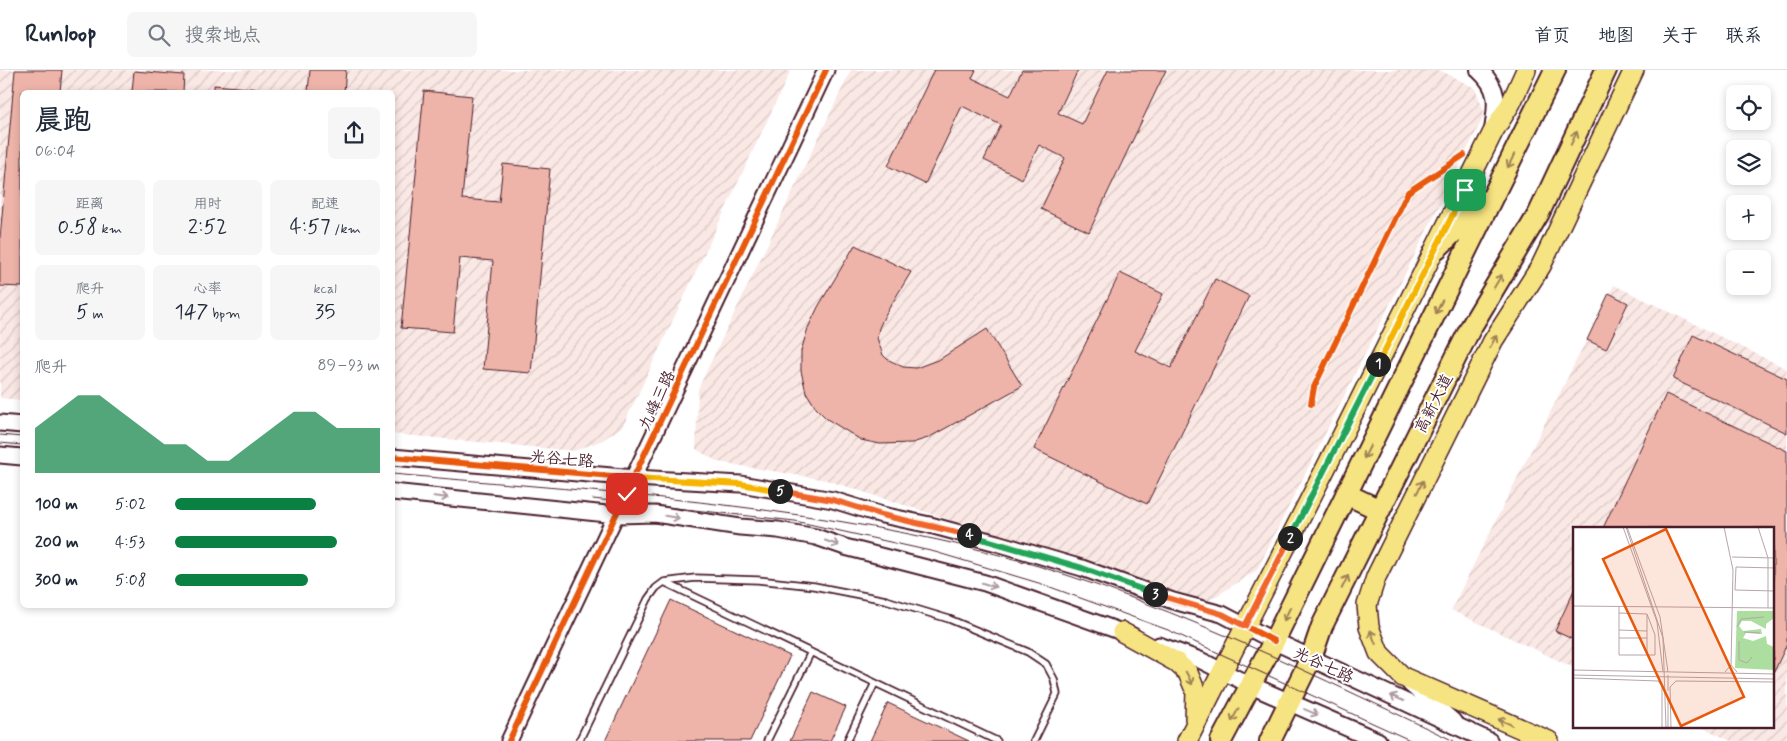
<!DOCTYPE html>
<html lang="zh">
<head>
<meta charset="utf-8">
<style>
  :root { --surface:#fff; --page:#f6f6f7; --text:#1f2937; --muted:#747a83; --line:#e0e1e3; --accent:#0b8043 }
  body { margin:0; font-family:Mynerve,"LXGW WenKai TC",sans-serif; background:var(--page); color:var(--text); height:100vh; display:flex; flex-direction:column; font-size:19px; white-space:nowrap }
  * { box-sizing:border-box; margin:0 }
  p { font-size:16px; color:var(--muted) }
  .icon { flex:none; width:28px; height:28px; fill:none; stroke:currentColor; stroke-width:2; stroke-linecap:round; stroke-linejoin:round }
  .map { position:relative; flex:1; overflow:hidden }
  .drawer { position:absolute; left:20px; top:20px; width:375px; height:518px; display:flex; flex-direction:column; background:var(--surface); border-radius:8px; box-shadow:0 2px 8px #0003 }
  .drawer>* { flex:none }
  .fabs { position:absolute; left:1726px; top:15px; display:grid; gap:10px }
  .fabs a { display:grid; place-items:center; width:45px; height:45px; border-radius:8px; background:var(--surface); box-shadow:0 2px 8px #0003; font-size:25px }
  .pin { position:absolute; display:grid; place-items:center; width:42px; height:42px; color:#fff; margin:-21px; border-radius:10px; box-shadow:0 2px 8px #0006 }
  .km { position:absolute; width:25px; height:25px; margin:-12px; border-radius:50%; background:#222; color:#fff; font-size:14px; line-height:25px; text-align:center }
  .round { display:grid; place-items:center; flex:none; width:52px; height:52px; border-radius:8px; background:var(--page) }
  .overview { display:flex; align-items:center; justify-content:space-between; height:85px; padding:0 15px }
  h1 { font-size:28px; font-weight:600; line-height:38px }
  .figures { display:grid; grid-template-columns:repeat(3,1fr); gap:8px; height:85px; padding:5px 15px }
  .figures div { display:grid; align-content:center; border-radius:8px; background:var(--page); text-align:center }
  .figures b { font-size:21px; font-weight:600 }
  .figures small { font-size:14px; font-weight:400 }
  .figures p { font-size:14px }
  .chart { height:140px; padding:10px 15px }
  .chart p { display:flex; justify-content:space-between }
  .chart svg { width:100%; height:90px; margin-top:5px; fill:var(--accent); opacity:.7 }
  ul { padding:0 15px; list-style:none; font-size:16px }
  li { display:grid; grid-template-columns:80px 60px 1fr; align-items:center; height:38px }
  li i { height:12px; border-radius:6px; background:var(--accent) }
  header { display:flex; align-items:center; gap:30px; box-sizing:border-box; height:70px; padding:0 25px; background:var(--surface); border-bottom:1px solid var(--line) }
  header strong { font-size:24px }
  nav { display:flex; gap:28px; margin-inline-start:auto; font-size:18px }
  .search { width:350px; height:45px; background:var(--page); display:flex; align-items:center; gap:12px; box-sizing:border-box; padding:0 18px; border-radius:8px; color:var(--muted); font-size:19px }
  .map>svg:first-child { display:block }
</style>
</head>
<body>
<header>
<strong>Runloop</strong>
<div class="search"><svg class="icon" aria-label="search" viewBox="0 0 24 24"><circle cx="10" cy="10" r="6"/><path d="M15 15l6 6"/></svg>搜索地点</div>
<nav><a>首页</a><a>地图</a><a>关于</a><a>联系</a></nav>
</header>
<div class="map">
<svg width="1787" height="671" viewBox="0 0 1787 671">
  <defs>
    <pattern id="industrial-furrows" width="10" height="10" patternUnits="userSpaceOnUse" patternTransform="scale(1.25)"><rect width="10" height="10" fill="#fae8e5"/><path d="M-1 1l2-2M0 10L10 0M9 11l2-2" fill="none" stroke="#d8c7c5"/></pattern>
  </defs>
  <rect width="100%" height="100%" fill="#fff"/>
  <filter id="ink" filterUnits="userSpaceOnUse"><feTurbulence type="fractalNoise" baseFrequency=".02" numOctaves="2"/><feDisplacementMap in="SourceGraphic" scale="10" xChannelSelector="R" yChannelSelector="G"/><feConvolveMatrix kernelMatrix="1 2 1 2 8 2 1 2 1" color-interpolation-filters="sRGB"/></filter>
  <g filter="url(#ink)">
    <!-- industrial -->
    <path fill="url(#industrial-furrows)" d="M0 0H791L623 356 603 370 574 381 393 364 392 22H22V330L0 328Z
      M851 0H1439L1475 18 1485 44 1257 500 1207 532 826 410 718 392 696 379 698 319Z
      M1614 215 1787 299V671H1731L1702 657H1773V458H1574V598L1451 540Z"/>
    <!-- building -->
    <path fill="#eeb4a9" stroke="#4a1f2b" d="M15 0H62L60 22H22V217L0 216V168Z
      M310 0H346L344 22H308Z
      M934 0H976L972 8 1010 26 1022 0H1078L1058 43 1082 54 1108 0H1166L1089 162 1041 139 1065 88 1039 75 1022 109 984 90 1001 55 962 36 925 114 888 96Z
      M134 1 184 5 183 22H132Z
      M214 15 260 19V22H214Z
      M424 21 472 26 462 129 499 132 503 94 550 99 531 303 483 299 493 191 460 188 453 262 401 258Z
      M855 175 911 202 885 245 879 258 877 268 883 285 887 289 903 297 916 298 940 289 987 259 1022 316 928 368 912 373 880 374 861 370 827 349 816 338 806 322 801 301V281L808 258 818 237Z
      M1120 203 1163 224 1135 281 1171 298 1215 209 1249 226 1147 434 1034 379Z
      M1609 223 1628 233 1606 279 1587 270Z
      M1693 265 1787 309V363L1673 309Z
      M1666 324 1787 381V574L1773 604V458H1603Z
      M1574 520V570L1555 561Z
      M671 530 790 586 750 671H605Z
      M813 622 846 637 830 671H790Z
      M888 633 969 671H870Z"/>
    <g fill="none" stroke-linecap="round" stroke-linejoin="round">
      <!-- service casing -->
      <g stroke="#4a1f2b" stroke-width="9">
        <path id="service" d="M664 512 997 671
          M579 671 648 529 656 518 664 512 695 508 758 510 814 516 886 530 949 549 1028 582 1046 594 1054 609 1057 624 1034 671
          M767 671 811 582
          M847 671 875 613"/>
      </g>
      <!-- tertiary casing -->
      <g stroke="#4a1f2b" stroke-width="19">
        <path id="tertiary" d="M0 353 22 355
          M0 385 22 387
          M392 387 635 408 741 414 833 430 882 445 930 455 997 473 1082 498 1173 531 1222 544 1274 571
          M392 422 617 445 655 444 740 457 778 460 816 467 845 477 985 513 1133 566
          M1159 575 1200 590 1250 615
          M1410 614 1453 651
          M509 671 826 0"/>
      </g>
      <!-- secondary casing -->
      <g stroke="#4a1f2b" stroke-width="20">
        <path id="secondary" d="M1479 0C1500 19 1497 34 1493 60
          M1274 571 1489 671
          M1250 615 1378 671"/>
      </g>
      <!-- primary casing -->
      <g stroke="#4a1f2b" stroke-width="22">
        <path id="primary" d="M1122 562 1176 592 1188 603 1196 622 1195 649
          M1187 671 1336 378 1493 62 1511 33 1526 0
          M1549 671 1403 607 1379 583 1369 557 1367 535 1376 507 1493 271 1541 196 1634 0"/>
      </g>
      <!-- trunk casing -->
      <g stroke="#4a1f2b" stroke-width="24">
        <path id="trunk" d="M1437 178 1486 131
          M1346 424 1380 440
          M1221 671 1274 571 1555 0
          M1270 671 1311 588 1322 556 1471 257 1539 143 1606 0"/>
      </g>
      <!-- service -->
      <use href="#service" stroke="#fff" stroke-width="5.5"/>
      <!-- tertiary -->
      <use href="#tertiary" stroke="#fff" stroke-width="15"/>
      <!-- secondary -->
      <use href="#secondary" stroke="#fff" stroke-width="16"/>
      <!-- primary -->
      <use href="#primary" stroke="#f6e381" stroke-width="19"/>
      <!-- trunk -->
      <use href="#trunk" stroke="#f6e381" stroke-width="20"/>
      <!-- tram -->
      <path stroke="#4a1f2b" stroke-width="1" d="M0 365 22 367
        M0 373 22 375
        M392 404C575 420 758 431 938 470 1120 509 1287 592 1454 671
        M593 429 795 451 935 482 1042 514 1168 560 1412 671"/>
      <!-- cycleway casing -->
      <g stroke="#fff" stroke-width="9">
        <path id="cycleway" d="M1311 334 1314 317 1408 122 1464 85
          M392 387 635 408 741 414 833 430 882 445 930 455 997 473 1082 498 1173 531 1222 544 1274 571
          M509 671 826 0"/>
      </g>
      <!-- cycleway -->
      <use href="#cycleway" stroke="#e8590c" stroke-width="6"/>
    </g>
    <!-- one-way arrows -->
    <defs><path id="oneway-shaft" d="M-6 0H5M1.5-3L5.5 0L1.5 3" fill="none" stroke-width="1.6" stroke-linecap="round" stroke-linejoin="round" transform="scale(1.25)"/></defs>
    <g stroke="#a08156">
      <use href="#oneway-shaft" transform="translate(1574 68) rotate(-65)"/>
      <use href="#oneway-shaft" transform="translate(1511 91) rotate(116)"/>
      <use href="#oneway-shaft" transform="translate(1498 211) rotate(-59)"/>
      <use href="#oneway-shaft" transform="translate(1439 237) rotate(116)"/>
      <use href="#oneway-shaft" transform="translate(1493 272) rotate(-61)"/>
      <use href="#oneway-shaft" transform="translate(1367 382) rotate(116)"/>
      <use href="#oneway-shaft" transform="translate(1420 417) rotate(-63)"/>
      <use href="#oneway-shaft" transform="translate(1345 512) rotate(-64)"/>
      <use href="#oneway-shaft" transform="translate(1287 544) rotate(116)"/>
      <use href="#oneway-shaft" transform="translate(1373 567) rotate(-111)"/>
      <use href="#oneway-shaft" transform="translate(1189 608) rotate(63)"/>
      <use href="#oneway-shaft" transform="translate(1235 645) rotate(118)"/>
      <use href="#oneway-shaft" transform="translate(1505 652) rotate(-157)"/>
    </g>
    <g stroke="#ae9aa0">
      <use href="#oneway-shaft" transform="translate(441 427) rotate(6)"/>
      <use href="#oneway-shaft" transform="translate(672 447) rotate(10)"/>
      <use href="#oneway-shaft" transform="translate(832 473) rotate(19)"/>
      <use href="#oneway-shaft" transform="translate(989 515) rotate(18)"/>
      <use href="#oneway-shaft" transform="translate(1397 628) rotate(-155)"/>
      <use href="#oneway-shaft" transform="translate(1311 642) rotate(23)"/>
    </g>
  </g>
  <g fill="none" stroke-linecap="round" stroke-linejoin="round" filter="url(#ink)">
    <!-- split-1 casing -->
    <g stroke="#fff" stroke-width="10">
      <path id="split-1" d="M1378 294 1465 120"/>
    </g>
    <!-- split-2 casing -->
    <g stroke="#fff" stroke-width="10">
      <path id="split-2" d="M1290 468 1378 294"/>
    </g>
    <!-- split-3 casing -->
    <g stroke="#fff" stroke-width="10">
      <path id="split-3" d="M1155 524 1222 544 1245 556 1290 468"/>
    </g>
    <!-- split-4 casing -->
    <g stroke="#fff" stroke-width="10">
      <path id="split-4" d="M969 465 1082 498 1155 524"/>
    </g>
    <!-- split-5 casing -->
    <g stroke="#fff" stroke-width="10">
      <path id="split-5" d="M780 421 833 430 882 445 969 465"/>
    </g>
    <!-- split-6 casing -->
    <g stroke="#fff" stroke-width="10">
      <path id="split-6" d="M627 424 635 408 741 414 780 421"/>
    </g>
    <!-- split-1 -->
    <use href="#split-1" stroke="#f5b400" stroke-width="6"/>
    <!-- split-2 -->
    <use href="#split-2" stroke="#22a559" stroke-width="6"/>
    <!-- split-3 -->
    <use href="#split-3" stroke="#f0652b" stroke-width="6"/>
    <!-- split-4 -->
    <use href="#split-4" stroke="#22a559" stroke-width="6"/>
    <!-- split-5 -->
    <use href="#split-5" stroke="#f0652b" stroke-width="6"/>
    <!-- split-6 -->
    <use href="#split-6" stroke="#f5b400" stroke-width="6"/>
  </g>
  <g text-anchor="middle" stroke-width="4" stroke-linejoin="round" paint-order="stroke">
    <!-- street labels -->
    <g font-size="16" fill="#4a1f2b" stroke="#fff">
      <text transform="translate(656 330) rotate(-65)" y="6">九峰三路</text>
      <text transform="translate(1433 333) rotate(-63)" y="6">高新大道</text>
      <text transform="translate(562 388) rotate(5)" y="6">光谷七路</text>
      <text transform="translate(1324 594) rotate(25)" y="6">光谷七路</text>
    </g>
  </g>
  <!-- overview -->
  <g transform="translate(1573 457)">
    <rect width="201" height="201" fill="#fff"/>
    <path d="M164 84H201V91L193 97V102L178 94H169L166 99 170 104 188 102 189 107 173 106 170 111 180 114 193 109 194 117 201 120V143L162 141Z" fill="#acde9f"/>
    <path fill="none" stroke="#b7a5aa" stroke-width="1" d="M50 0 84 95 90 145M53 0 90 111 93 201M54 0 87 90 95 145M151 0 160 43 158 138M185 0 195 31V81M159 30 202 31M202 41 163 40 162 63 202 64M0 79 202 81M46 86 74 87 82 108V128H46V79M164 100 168 92 191 90M46 103 74 104M171 105 187 106M46 111H74M166 114V133L174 136 179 130M74 128V88M0 143 202 147M152 145 158 138 164 145M0 148 202 152M95 148V164M0 151 85 154 89 159V201M95 201V171M98 201 97 160 103 154 202 155"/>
    <path fill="#e8590c" fill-opacity="0.15" stroke="#e8590c" stroke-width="2.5" d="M93 2 171 170 108 199 30 32Z"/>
    <rect width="201" height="201" fill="none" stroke="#4a1f2b" stroke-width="2.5"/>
  </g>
</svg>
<div class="fabs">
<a><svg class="icon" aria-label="locate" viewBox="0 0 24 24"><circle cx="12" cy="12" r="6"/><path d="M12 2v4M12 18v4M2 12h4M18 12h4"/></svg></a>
<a><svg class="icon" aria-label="layers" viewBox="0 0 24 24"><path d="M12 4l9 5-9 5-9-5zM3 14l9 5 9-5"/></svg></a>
<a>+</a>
<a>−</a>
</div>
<div class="pin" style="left:1465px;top:120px;background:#1e9e55"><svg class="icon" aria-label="arrive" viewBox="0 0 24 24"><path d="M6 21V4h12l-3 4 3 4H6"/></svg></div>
<div class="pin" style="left:627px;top:424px;background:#d93025"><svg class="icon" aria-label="check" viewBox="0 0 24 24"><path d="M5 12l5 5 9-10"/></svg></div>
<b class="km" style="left:1378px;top:294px">1</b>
<b class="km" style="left:1290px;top:468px">2</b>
<b class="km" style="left:1155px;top:524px">3</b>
<b class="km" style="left:969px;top:465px">4</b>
<b class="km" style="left:780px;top:421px">5</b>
<section class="drawer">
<div class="overview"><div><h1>晨跑</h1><p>06:04</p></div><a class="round"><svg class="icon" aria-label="share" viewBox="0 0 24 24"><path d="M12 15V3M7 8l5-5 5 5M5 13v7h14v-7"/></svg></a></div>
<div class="figures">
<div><p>距离</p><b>0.58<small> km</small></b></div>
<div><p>用时</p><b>2:52</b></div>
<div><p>配速</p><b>4:57<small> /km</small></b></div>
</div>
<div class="figures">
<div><p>爬升</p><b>5<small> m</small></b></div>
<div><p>心率</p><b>147<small> bpm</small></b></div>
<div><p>kcal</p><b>35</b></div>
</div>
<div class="chart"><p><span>爬升</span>89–93 m</p>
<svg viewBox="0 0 160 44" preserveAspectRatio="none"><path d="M0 44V22L10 14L20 6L30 6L40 14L50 22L60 30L70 30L80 38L90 38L100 30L110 22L120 14L130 14L140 22L150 22L160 22V44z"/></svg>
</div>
<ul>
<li><b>100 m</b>5:02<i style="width:69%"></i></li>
<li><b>200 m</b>4:53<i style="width:79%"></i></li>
<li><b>300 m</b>5:08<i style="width:65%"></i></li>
</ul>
</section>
</div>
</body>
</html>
